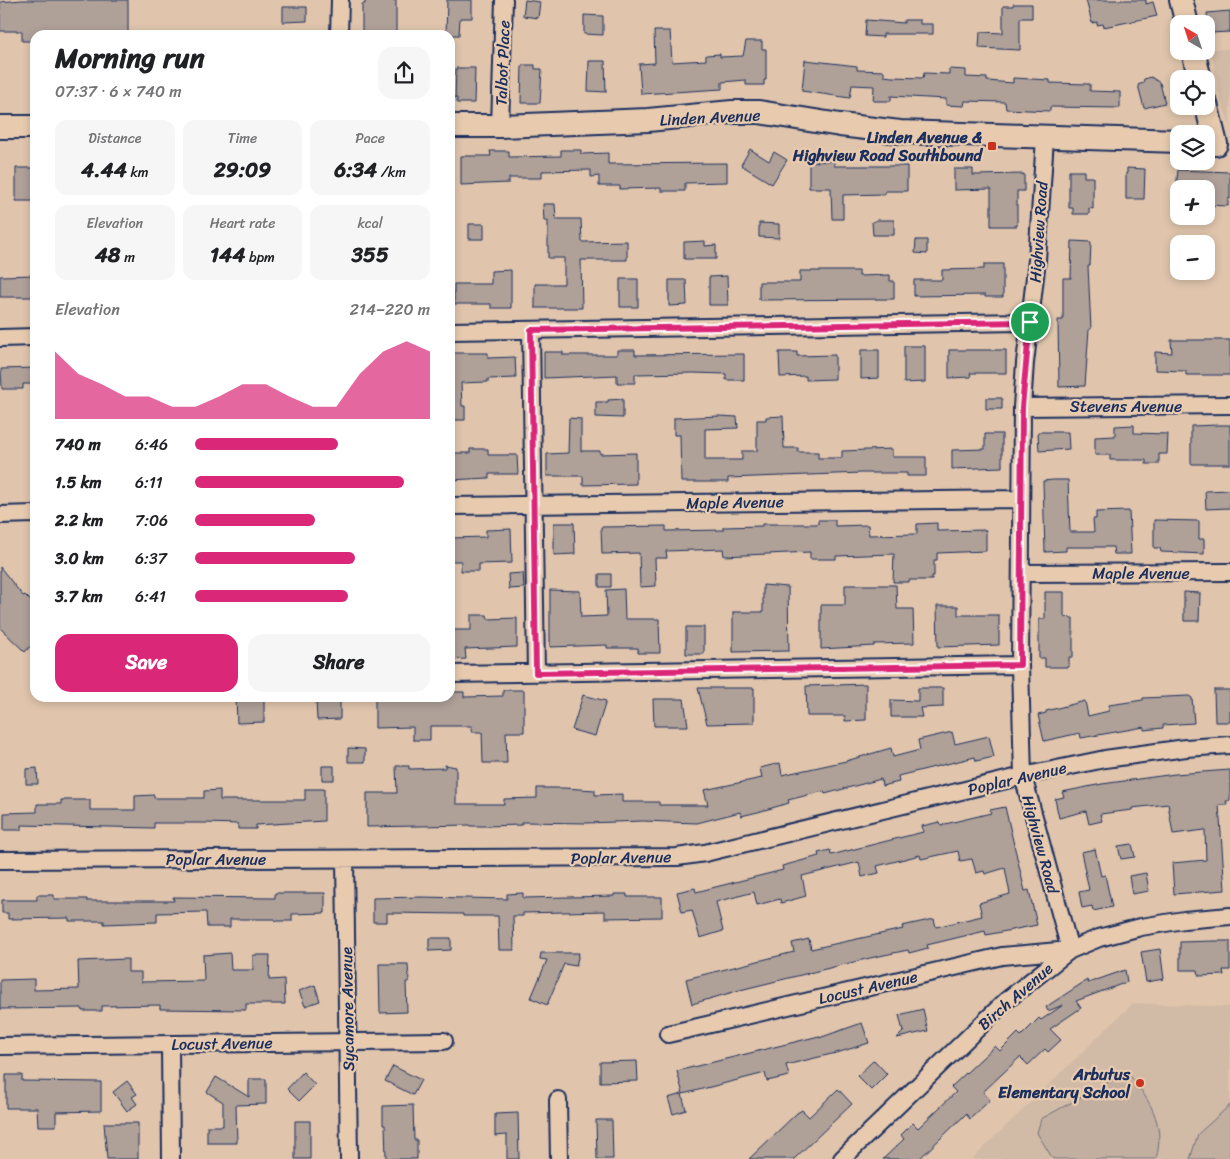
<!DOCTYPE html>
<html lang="en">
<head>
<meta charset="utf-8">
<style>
  :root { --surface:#fff; --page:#f6f6f6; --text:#202124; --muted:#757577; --accent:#db2777 }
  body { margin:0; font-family:Sriracha,sans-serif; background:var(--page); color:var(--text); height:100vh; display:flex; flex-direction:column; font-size:19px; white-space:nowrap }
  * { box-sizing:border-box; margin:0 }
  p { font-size:16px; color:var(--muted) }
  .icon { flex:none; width:28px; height:28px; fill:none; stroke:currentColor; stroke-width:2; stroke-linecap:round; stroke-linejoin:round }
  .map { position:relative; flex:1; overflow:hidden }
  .drawer { position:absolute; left:30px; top:30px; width:425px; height:672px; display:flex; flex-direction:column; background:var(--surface); border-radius:15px; box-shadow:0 2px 8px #0003 }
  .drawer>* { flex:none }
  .needle { width:32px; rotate:321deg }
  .fabs { position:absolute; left:1170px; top:15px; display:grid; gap:10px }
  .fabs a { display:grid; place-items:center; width:45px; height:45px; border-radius:10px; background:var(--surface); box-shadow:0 2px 8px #0003; font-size:25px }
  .pin { position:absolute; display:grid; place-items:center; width:42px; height:42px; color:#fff; margin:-21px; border:2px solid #fff; border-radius:50%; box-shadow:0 1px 5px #0007 }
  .round { display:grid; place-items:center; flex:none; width:52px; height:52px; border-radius:15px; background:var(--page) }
  .overview { display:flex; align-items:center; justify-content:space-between; height:85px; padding:0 25px }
  h1 { font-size:28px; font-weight:700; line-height:38px }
  .figures { display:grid; grid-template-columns:repeat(3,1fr); gap:8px; height:85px; padding:5px 25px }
  .figures div { display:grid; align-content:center; border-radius:12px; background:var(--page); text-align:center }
  .figures b { font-size:21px; font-weight:700 }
  .figures small { font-size:14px; font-weight:400 }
  .figures p { font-size:14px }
  .chart { height:140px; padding:10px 25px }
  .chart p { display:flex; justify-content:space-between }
  .chart svg { width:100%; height:90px; margin-top:5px; fill:var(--accent); opacity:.7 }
  .primary-button { display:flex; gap:10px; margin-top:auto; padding:10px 25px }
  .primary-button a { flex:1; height:58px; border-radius:15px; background:var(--accent); color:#fff; font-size:20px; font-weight:700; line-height:58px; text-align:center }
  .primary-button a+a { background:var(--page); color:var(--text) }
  ul { padding:0 25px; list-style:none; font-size:16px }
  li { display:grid; grid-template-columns:80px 60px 1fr; align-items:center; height:38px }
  li i { height:12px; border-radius:6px; background:var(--accent) }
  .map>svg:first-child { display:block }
</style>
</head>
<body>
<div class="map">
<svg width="1230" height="1159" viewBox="0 0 1230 1159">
  <rect width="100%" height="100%" fill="#e0c5ac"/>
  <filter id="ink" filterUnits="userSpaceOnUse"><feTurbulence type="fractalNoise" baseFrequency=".02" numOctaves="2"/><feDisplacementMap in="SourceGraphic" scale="10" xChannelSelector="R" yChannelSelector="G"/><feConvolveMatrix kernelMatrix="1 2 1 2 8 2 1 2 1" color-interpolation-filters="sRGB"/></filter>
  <g filter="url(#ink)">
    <!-- built -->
    <path fill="#d1baa6" d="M1211 49H1230V126L1219 93Z
      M1133 1003 1230 1007V1159H972Z"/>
    <!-- green -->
    <path fill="#c2afa0" stroke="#6e6f7f" d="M1127 1072C1149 1099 1166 1123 1156 1159H1053L1037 1133 1041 1119Z
      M1230 1105V1159H1190L1198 1134Z"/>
    <!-- building -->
    <path fill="#afa098" stroke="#1b2f5e" d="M22 0H128V35H35V41H22V31H0V2Z
      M365 0H396V35H362V4H365Z
      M447 0H472V18H460L459 35H446Z
      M525 0 540 2 538 18 523 16Z
      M1086 0H1146V4L1153 2 1157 16 1104 27 1103 24 1097 25V22L1092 23Z
      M1013 4H1032V18H1020V50L979 48 980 32 1003 33V6H1013Z
      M283 7H307V21L283 22Z
      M1230 11V32L1209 33 1207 13Z
      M584 15 603 16V35L584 34Z
      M866 20 904 23V20H920V24H933V34H883V37L865 36Z
      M654 31H670L672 62 706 60V55L720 54V57L743 56 746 41H762V49H766V80H764V85H746V80L722 82V89L641 94 639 64 655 63Z
      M805 60 857 66V70L884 71V76L892 77 923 78 924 73 949 74V69L966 70V77L987 78V81L1013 83V78L1050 80V83L1090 84V91L1120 92V108L1050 107V111L1006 109 1005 102 965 101 964 106 946 105V99L891 96V101H873L874 86 852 85 850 98 802 91Z
      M589 61H605L606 92 588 91Z
      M522 65H535V69H542L540 103H521Z
      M456 68H475L474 103H457V98H455Z
      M1151 77 1160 83 1165 103 1144 108 1138 85 1143 83 1144 79Z
      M750 149 769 161 774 152 787 160 772 184 741 165Z
      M561 150H581V154L608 153V164L727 163V182L685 183V191H661V188L620 189V186H599V176L591 177V170L542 171V178H509V183L461 185V156H491L490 151H509V157L561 156Z
      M834 161V166H907V191H885V194L843 195V219H832L831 188H809V162Z
      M16 168H35L34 201H16Z
      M1127 168 1145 169 1144 199H1126V173H1127Z
      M954 169H973V175L1024 174V191H1017V226H991V189L954 190Z
      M1178 170 1230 172V199H1228V206L1206 205V189H1176Z
      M1069 171H1084V177H1093V209L1089 208V214H1073V208H1069Z
      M543 204H555L556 219H581L582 242 627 241V260H581L582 308H535V284H564V258H548V221H544Z
      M877 220H894V235H873L872 222Z
      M759 223 779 224V238L759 237Z
      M469 224H484V239H469Z
      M916 240H927V254L915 253Z
      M705 241V246L716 245V259H684V242Z
      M1072 241 1091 242 1090 266H1088L1091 329H1089L1085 386 1059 387 1058 320H1063V278H1071Z
      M984 264H1003V297H985V295L914 296V280H942V270L984 269Z
      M511 270V308H491V304H454V284H491V271Z
      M800 271H859V276L890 275V281H894V299L759 300V282H800Z
      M35 275V297H0V276Z
      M727 276 728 305H709V277Z
      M620 279H638V307H620Z
      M669 280H686L687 305 669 306Z
      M1171 340H1230V375H1186V371L1155 370V352L1172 353Z
      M904 346H925V382L904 383Z
      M617 350H635V355L744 354V380H726V374L693 373 635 374V383H617V375L544 378V352H563V355H617Z
      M861 350H879V378L861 379Z
      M949 350H1006V373H970L971 377 949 378Z
      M779 352H797V356L835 355V379L806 380V376L780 377Z
      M450 353H488V358L515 357 516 378 488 379V382L461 383 462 406H465V420H450Z
      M35 368V384H23V389H2L1 369Z
      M986 398H1002V409H986Z
      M623 399V418L596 417V402H608V400Z
      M719 416 737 417 738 428 705 429V460H742V451H757V420H766V417L783 416 784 448H798V452H818V458H842V451L892 449V457H926V476H907V473H862L728 478V482H681L680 435H674V418Z
      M569 418 581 419V451H600V454L636 453V484L583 485V476H547V454L568 453Z
      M1134 425V433L1168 434 1167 454H1159V464H1146V460H1110V455H1095V437L1115 436V426Z
      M1218 425H1230V464H1191V426Z
      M1038 432H1068L1069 449 1039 451Z
      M985 434H1002V467L952 469V450L985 449Z
      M470 449H488V455H517L518 474H489V478L450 480V453H470Z
      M1053 480H1068L1070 532H1094L1093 519H1096V512L1129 511 1131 554H1114L1113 547H1066V551L1045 552 1043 481Z
      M1230 490V508L1206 509 1205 491Z
      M818 520H835V526L868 525 869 535 917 534V524L937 523V531L986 530V551L937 553V560H934V576H932V580H909V582H893L894 554 836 556V559H810V552L724 556 723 549 666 551 667 558H655L656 586 640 587 639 553 602 554 601 527 666 526V531L723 530V527L762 526V524H818Z
      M1154 520 1199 521V539H1204V554L1161 552 1160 548H1154Z
      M554 523H574L575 554 554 555Z
      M511 529 512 563 479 564V571H461V561H450V538L486 537V530Z
      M0 567 23 596 25 595 35 605V641L25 652 0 628Z
      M523 573 524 588 509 589 508 574Z
      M599 574H611V587H599Z
      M763 585 788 587 789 651 733 652V612H763Z
      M845 585H896L897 609H913L914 643 874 644V646L821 649V605H845Z
      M624 589 625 619H659L660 653H638V648H607V645L550 647V590L580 591 581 617 607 616 606 590Z
      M1045 592H1064V617L1073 618V657H1069V667H1045V658H1039V619H1045Z
      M1184 592 1200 593 1199 621H1184Z
      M937 606H958V615H999V645L938 647Z
      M471 615H487L488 619 517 618V647L465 649 466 659 450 660V630H471Z
      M686 627H704V654H686Z
      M866 684V720L845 721V716H807L806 686Z
      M698 688H754V723L707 724Z
      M918 688H943V707L920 708 922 717H891V700L918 701Z
      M503 690H524V732H506L507 763H483L482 732H472V726H430V740H413V727L375 728V698H450V692H464V697L503 696Z
      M1214 690H1230V722H1215Z
      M583 695 606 701 595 736 572 730Z
      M1189 696 1192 698 1194 723 1163 725V728L1144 730V727L1081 738 1080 733 1044 741 1038 715 1046 713V711L1085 701 1088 716 1109 711V705L1143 700V698Z
      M236 698H264V722L237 723Z
      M316 699H340V719L317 720Z
      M653 699H684L688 726H654Z
      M952 732 955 744 989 736 994 757 976 761 975 757 898 776 899 782 882 786 881 779 825 794 824 791 788 800 789 803 758 812 741 816 740 812 697 823 643 821 587 823 522 822V825L485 826H470V825L367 827V793H397L396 766H409V769L445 768V765L456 767V804H504V799L537 798V788H564L595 790V795L622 794V802H659V805H708L704 790 762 778 760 768 780 763 782 775 846 761 891 748 893 757 920 750 918 740Z
      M348 748 365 749V762H348Z
      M322 766H334V780H322Z
      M37 768 38 784H26V769Z
      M1230 770V801H1226L1227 805H1219L1225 890 1174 894 1172 863 1206 860 1205 830 1173 834 1168 804 1132 808V810L1100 814 1102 821 1089 824 1086 811 1059 818 1055 799 1064 797 1062 792 1102 784 1175 774Z
      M305 789H324V821L256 825V829H238V824L204 823H154V828L21 825V830H4V813L37 812V804H61V800H90V810H135V796L154 795V798H204V791L220 790V800H305Z
      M1005 807 1025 891 1029 890 1037 925 986 935 985 931 927 945 928 948 909 953 908 950 870 958 740 990 692 1004 686 979 794 952 792 943 809 939 811 949 903 929 902 926 934 919 936 927 982 916 979 903 1010 894 1005 868 985 874 984 871 976 873 972 859 960 861 958 851 921 859 920 855 877 866 879 873 862 877 859 862 802 876 806 896 781 903 780 899 757 905 754 892 716 902 723 931 700 938 692 910 682 912 677 892 695 888 696 892 751 878 783 870 782 866 819 856 818 853 830 850 831 855 923 832 922 826 940 822 941 825 991 813 990 810Z
      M1132 844 1135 857 1121 859 1118 846Z
      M1095 849 1101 876 1105 875 1112 907 1093 911 1092 906 1082 908 1079 892 1089 890 1081 852Z
      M1146 873 1149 891 1132 894 1129 876Z
      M275 893H325V913L292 914V921H275V919H230V927H207L206 912 157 913V922L104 924V921H69V918L8 919V913H2V900H37V895H54V899H87V901H174L173 897 275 898Z
      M523 893V898L614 896V894H627V897H662V917L605 918V911L523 913V916H513L514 950H499L498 916H463V914L387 913V922H373V898L422 897 507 899V894Z
      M429 938H451V950L429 951Z
      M1213 941H1230V970H1223L1224 975 1199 976 1198 970H1180V942Z
      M1160 949 1164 979 1146 982 1141 952Z
      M230 953 231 970H253V955H270L269 980 284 979 285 1004H246V1010L160 1009V1005L102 1006V1011H82V1008L0 1009V980L34 979V990L79 989 78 961 128 959V972H141V982L204 981 203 955Z
      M541 953H579L576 966 564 964 547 1005 531 998 547 960 540 959Z
      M379 964H408L409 982H406L407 1012 380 1013Z
      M1125 970 1127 982 1076 1001 1081 1008 1050 1029 1061 1040 1048 1052 1045 1049 1028 1065 1020 1057 983 1092 990 1100 970 1119 966 1114 919 1159H883L904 1139 901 1135 913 1123 918 1128 956 1092 951 1087 995 1046 1000 1051 1018 1033 1021 1036 1039 1018 1041 1020 1063 1005 1048 1011 1046 1007 1087 980 1088 983Z
      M315 985 320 1001 305 1006 299 991Z
      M923 1009 928 1031 897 1038 904 1031H903L899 1015Z
      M862 1023 869 1043 840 1052 786 1065 789 1076 767 1081 765 1073 683 1094 677 1071 819 1036V1038Z
      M874 1060 887 1074 871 1090 857 1076Z
      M637 1061 638 1081 600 1082V1062Z
      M393 1066 421 1080 413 1095 385 1081Z
      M303 1072 315 1085 299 1101 287 1089Z
      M6 1075H22V1081L101 1082V1111L56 1112V1126H38L37 1108H6Z
      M216 1077 249 1097V1079H266V1104L236 1105 237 1143H207V1126H223V1102L207 1092Z
      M127 1081 137 1094 132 1097 137 1104 127 1111 113 1092Z
      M838 1089 852 1104 794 1159H749L797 1113 802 1110 809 1117Z
      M682 1094 686 1110 673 1114 668 1098Z
      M413 1105 414 1140H417V1159H386L385 1125H383V1106Z
      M518 1113 519 1159H507V1135L495 1136V1114Z
      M596 1120H612L613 1159H597Z
      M295 1121H310V1159H295Z
      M104 1123H138V1159H107Z"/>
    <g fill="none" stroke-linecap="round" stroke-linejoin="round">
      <!-- street casing -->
      <g stroke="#1b2f5e" stroke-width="20">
        <path id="street" d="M339 35 340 0
          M500 126 504 0
          M531 330 536 673
          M450 331 1030 322
          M0 338 35 337
          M1022 407 1230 405
          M450 506 1020 499
          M0 515 35 514
          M1021 573 1230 572
          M450 674 1020 665
          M345 859 349 1159
          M0 860 677 857 705 853 1023 776 1105 759 1186 748 1230 745
          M668 1034 1002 956 1070 950 1023 776 1020 665 1022 407 1025 363 1037 260 1045 138
          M170 1044 171 1159
          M0 1046 444 1041
          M558 1100 559 1159
          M842 1159 1007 1000 1070 950 1099 938 1141 927 1184 920 1230 916"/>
      </g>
      <!-- secondary casing -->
      <g stroke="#1b2f5e" stroke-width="26">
        <path id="secondary" d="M1181 0 1187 24
          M1193 51 1200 79
          M1206 104 1216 144
          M450 126H500L648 120 732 112H759L840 125 900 132 1179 141
          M0 127H35"/>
      </g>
      <!-- street -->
      <use href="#street" stroke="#e8cbaf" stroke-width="16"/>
      <!-- secondary -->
      <use href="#secondary" stroke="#e8cbaf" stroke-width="22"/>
    </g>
  </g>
  <g fill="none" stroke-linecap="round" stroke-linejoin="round" filter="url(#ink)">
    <!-- route casing -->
    <g stroke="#fff" stroke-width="10">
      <path id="route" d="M1030 322 1022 407 1020 665 536 673 531 330Z"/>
    </g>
    <!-- route -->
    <use href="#route" stroke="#db2777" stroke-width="6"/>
  </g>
  <!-- markers -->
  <g fill="#c8321e" stroke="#e8cbaf" stroke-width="2">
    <rect x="987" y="141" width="10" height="10" rx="2.5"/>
    <circle cx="1140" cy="1083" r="5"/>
  </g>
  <g text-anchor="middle" stroke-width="4.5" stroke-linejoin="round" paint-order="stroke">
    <!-- street labels -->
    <g font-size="16" fill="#1b2f5e" stroke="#e8cbaf">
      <text transform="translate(502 63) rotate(-88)" y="6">Talbot Place</text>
      <text transform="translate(710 117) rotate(-3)" y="6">Linden Avenue</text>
      <text transform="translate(1038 232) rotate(-86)" y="6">Highview Road</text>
      <text x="1126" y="412">Stevens Avenue</text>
      <text transform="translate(735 502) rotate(-1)" y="6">Maple Avenue</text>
      <text x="1141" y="579">Maple Avenue</text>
      <text transform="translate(1017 778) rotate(-13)" y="6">Poplar Avenue</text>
      <text transform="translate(1041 844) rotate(75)" y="6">Highview Road</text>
      <text transform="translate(621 857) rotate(-1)" y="6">Poplar Avenue</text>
      <text x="216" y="865">Poplar Avenue</text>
      <text transform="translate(868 987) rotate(-13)" y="6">Locust Avenue</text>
      <text transform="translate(1015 996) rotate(-41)" y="6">Birch Avenue</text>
      <text transform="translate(347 1009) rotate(-91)" y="6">Sycamore Avenue</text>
      <text transform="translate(222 1043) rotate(-1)" y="6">Locust Avenue</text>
    </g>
    <!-- poi labels -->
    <g font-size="16" font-weight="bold" fill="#1b2f5e" stroke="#e8cbaf" text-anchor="end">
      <text x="982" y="143">Linden Avenue &amp;<tspan x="982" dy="18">Highview Road Southbound</tspan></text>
      <text x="1130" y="1080">Arbutus<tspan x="1130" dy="18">Elementary School</tspan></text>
    </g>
  </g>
</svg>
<div class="fabs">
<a><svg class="needle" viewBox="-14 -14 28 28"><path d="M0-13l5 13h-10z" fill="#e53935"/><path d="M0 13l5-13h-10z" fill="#757577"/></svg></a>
<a><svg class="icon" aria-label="locate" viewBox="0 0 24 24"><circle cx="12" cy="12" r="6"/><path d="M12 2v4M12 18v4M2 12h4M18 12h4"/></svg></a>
<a><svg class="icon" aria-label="layers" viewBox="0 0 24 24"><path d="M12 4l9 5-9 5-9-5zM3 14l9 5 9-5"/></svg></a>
<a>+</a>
<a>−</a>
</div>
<div class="pin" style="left:1030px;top:322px;background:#1e9e55"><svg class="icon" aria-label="arrive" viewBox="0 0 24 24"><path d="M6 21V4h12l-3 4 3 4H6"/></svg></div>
<section class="drawer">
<div class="overview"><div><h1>Morning run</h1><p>07:37 · 6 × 740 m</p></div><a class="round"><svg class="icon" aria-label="share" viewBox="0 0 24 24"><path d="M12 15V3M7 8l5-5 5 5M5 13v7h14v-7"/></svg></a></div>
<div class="figures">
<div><p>Distance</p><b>4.44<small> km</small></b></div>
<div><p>Time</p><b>29:09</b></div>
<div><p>Pace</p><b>6:34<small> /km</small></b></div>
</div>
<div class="figures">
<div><p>Elevation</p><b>48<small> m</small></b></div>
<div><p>Heart rate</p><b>144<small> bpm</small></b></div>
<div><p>kcal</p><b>355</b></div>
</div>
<div class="chart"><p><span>Elevation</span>214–220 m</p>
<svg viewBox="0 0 160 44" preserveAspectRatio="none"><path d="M0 44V11L10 22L20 27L30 33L40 33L50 38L60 38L70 33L80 27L90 27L100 33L110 38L120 38L130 22L140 11L150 6L160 11V44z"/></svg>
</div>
<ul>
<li><b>740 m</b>6:46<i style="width:61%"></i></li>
<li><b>1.5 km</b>6:11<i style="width:89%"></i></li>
<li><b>2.2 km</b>7:06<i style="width:51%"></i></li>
<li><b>3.0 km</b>6:37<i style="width:68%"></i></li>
<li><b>3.7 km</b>6:41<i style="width:65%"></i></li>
</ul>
<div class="primary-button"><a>Save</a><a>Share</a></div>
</section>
</div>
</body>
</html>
